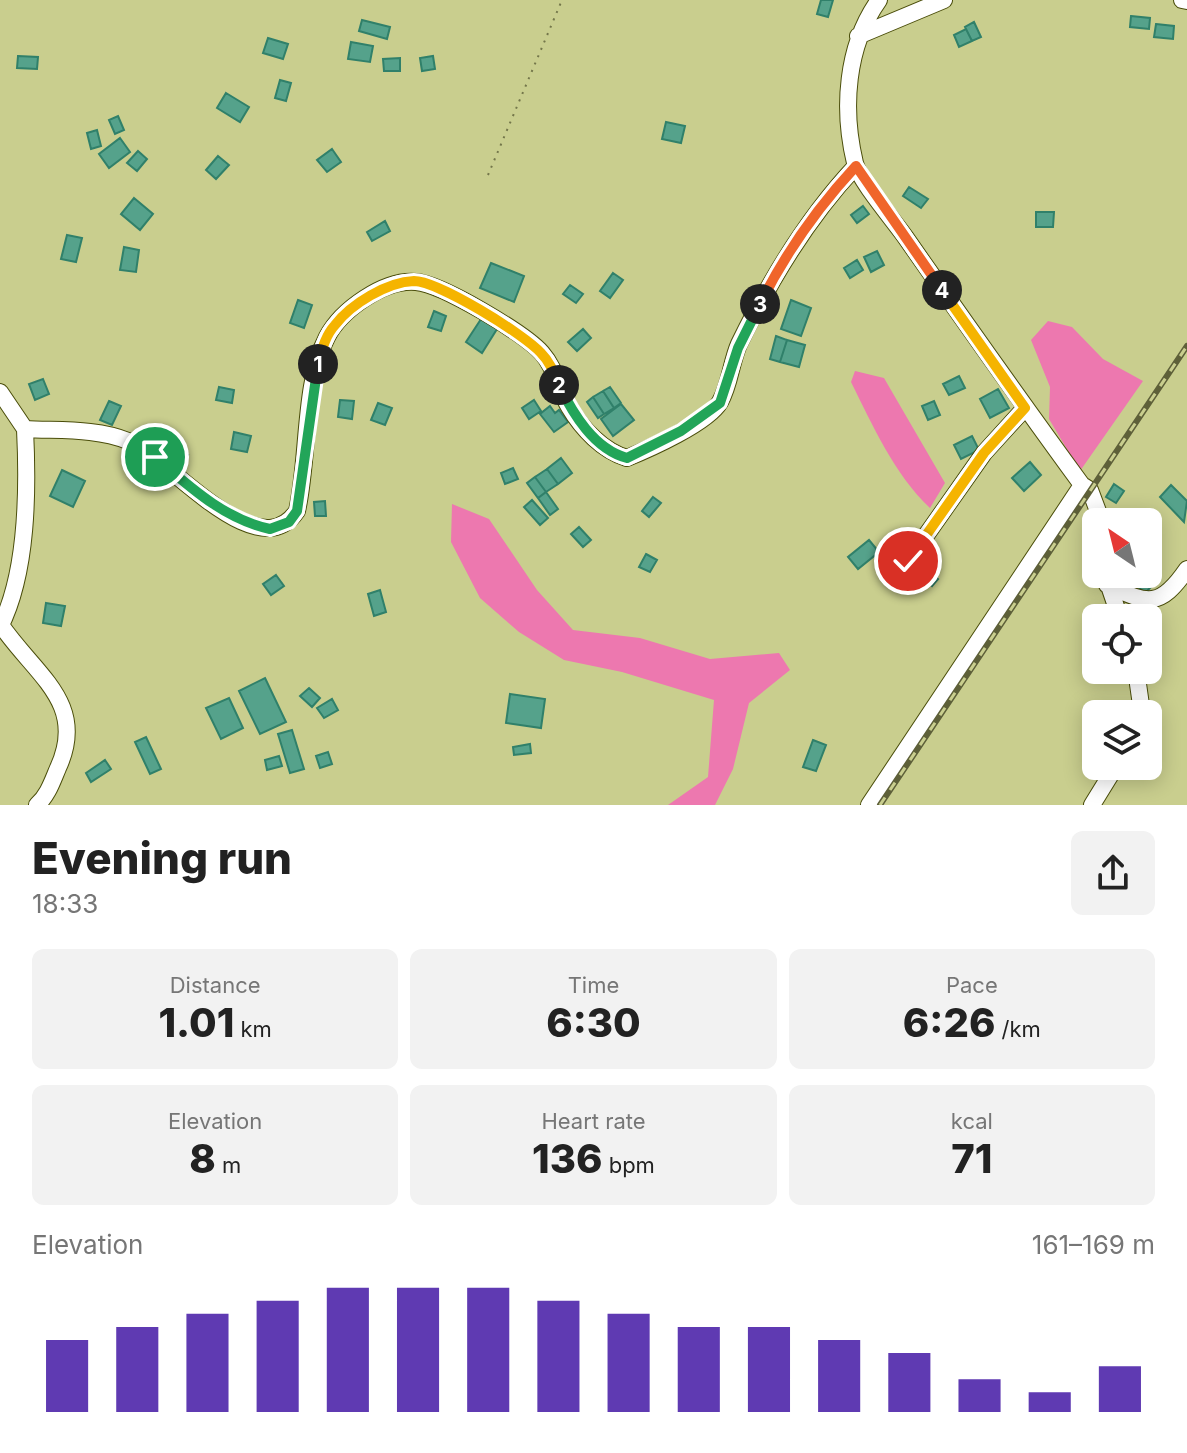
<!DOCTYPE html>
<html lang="en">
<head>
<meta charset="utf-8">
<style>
  :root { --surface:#fff; --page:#f2f2f2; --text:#222; --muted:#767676; --accent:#5f3ab2 }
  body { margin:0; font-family:Inter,sans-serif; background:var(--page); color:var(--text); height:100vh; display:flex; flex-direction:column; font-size:30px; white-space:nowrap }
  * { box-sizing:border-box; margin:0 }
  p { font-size:26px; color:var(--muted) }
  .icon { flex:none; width:44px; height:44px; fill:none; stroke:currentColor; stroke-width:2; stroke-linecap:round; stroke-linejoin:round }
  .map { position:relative; height:805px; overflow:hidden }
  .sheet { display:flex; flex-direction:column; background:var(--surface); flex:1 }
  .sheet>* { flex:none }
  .needle { width:52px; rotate:325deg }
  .buttons { position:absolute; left:1082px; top:508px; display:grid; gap:16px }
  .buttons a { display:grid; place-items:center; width:80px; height:80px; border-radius:12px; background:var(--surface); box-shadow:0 4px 20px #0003; font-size:40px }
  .pin { position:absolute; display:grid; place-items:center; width:68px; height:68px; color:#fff; margin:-34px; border:4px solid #fff; border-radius:50%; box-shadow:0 2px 8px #0007 }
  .km { position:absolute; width:40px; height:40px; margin:-20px; border-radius:50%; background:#222; color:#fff; font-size:22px; line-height:40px; text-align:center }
  .round { display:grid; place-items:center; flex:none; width:84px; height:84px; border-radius:12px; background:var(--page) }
  .overview { display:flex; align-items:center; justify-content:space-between; height:136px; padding:0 32px }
  h1 { font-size:44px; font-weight:800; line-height:60px }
  .stats { display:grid; grid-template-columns:repeat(3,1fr); gap:12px; height:136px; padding:8px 32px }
  .stats div { display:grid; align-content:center; border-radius:12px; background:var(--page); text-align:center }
  .stats b { font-size:40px; font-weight:800 }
  .stats small { font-size:22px; font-weight:400 }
  .stats p { font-size:22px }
  .chart { height:224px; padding:16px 32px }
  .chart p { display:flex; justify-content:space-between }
  .chart svg { width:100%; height:144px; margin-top:8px; stroke:var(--accent); stroke-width:6 }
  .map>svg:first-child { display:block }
</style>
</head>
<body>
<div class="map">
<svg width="1187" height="805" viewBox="0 0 1187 805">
  <rect width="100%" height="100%" fill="#c9ce8e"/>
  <!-- water -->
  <path fill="#ed78af" d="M1048 321 1072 327 1103 359 1143 381 1080 471 1049 419 1050 387 1031 340Z
    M855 371 884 378 945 483 930 508C894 474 873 426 851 382Z
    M452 504 489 519 537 590 573 630 640 638 710 659 779 653 790 670 749 703 733 769 715 805H668L708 777 714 700 622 672 564 660 519 632 480 598 451 542Z"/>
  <!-- building -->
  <path fill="#55a28b" stroke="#30806a" stroke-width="2" d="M821 0H833L828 17 817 14Z
    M1131 16 1150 18 1149 29 1130 27Z
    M362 20 390 27 387 39 359 31Z
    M974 22 981 37 972 41 965 27Z
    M1156 24 1174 26 1173 39 1154 37Z
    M966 29 972 41 959 47 954 35Z
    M268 38 288 44 283 59 263 53Z
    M351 42 373 46 370 62 348 59Z
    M18 56 38 57 37 69 17 68Z
    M433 56 435 69 422 71 420 58Z
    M400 58V71H384L383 59Z
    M280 80 291 83 286 101 275 98Z
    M226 93 249 107 240 122 217 108Z
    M118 116 124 130 115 134 109 120Z
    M666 122 685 126 681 143 662 139Z
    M97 130 101 146 91 149 87 133Z
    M120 138 130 152 109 168 99 154Z
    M332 149 341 162 327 172 317 160Z
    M138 151 147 159 137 171 127 163Z
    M218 156 229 165 216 179 206 170Z
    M909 187 928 199 921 208 903 196Z
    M134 198 153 214 140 230 121 214Z
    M863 206 869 214 857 223 851 215Z
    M1036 212H1054L1053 227H1036Z
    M385 221 390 231 372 241 367 232Z
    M67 235 82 238 76 262 61 259Z
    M124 247 139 250 136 272 120 270Z
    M877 251 884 265 871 272 864 257Z
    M857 260 863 270 850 278 844 268Z
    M491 263 524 276 514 302 480 288Z
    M613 273 623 280 610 298 600 291Z
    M570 285 583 294 576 303 563 294Z
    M298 300 312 305 304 328 290 323Z
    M791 300 811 308 801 336 781 329Z
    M434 311 446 316 441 331 428 327Z
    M481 319 497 329 482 353 466 342Z
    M583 329 591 338 577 351 568 342Z
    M776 336 787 340 780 362 770 359Z
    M787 340 805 345 799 367 780 362Z
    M959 376 965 388 949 395 943 384Z
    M43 379 49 394 35 400 29 384Z
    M219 387 234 390 232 403 216 400Z
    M610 387 621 403 614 408 603 391Z
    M998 389 1009 408 990 418 980 399Z
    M603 391 614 408 604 414 593 397Z
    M593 397 604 414 598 418 587 402Z
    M340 400 354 401 352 419 338 417Z
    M534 400 541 411 529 419 522 408Z
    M109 401 121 406 112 425 100 420Z
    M934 401 940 415 928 420 922 406Z
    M378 403 392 408 385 425 371 420Z
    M621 404 634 420 613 436 601 419Z
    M550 406 555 413 559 410 568 422 554 432 540 414Z
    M234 432 251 436 247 452 231 449Z
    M972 436 979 450 961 459 954 445Z
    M173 448 188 455 184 463 169 456Z
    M561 458 572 473 558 484 547 469Z
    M1030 462 1041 475 1024 491 1012 478Z
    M513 468 518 479 505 484 501 473Z
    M547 469 558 484 546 492 535 477Z
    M62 470 85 481 73 507 50 496Z
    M535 477 546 492 538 498 527 483Z
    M1114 484 1124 491 1116 503 1106 497Z
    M1171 485 1187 501 1184 522 1160 497Z
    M546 492 558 509 550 515 538 498Z
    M653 497 661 503 649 517 642 511Z
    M532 500 548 518 540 525 524 507Z
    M325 501 326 516H315L314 502Z
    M579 527 591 540 583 547 571 534Z
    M869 540 879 552 858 569 848 557Z
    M646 554 657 560 650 572 639 567Z
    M920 563 938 579 932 586 914 570Z
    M1135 574H1140L1153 585 1145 593 1130 580Z
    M276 575 284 586 271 595 263 584Z
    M380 590 386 612 374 616 368 594Z
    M46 603 65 606 61 626 43 623Z
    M265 678 286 722 260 734 239 691Z
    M309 688 320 698 312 707 300 696Z
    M510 694 545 699 541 728 506 723Z
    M229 698 243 728 221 739 206 708Z
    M332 699 338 710 324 718 317 708Z
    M292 730 304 769 290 773 278 734Z
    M146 737 161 769 150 774 135 742Z
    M813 740 826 745 816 771 803 767Z
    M530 744 531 753 514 755 513 747Z
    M328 752 332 764 320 768 316 756Z
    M279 756 282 766 267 770 265 760Z
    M105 760 111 769 91 782 86 773Z"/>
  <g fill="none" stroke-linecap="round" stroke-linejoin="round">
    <!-- minor casing -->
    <g stroke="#4a4d0a" stroke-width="18">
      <path id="minor" d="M879 0C846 46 842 109 855 163 859 180 894 221 906 238 964 321 1022 403 1082 485L1090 490 1102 522
        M1182 0 1187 1
        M858 36 944 0
        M0 392 25 429C58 431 97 428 128 441 168 457 257 570 297 511 309 459 303 383 327 337 341 310 384 279 416 282 442 284 524 333 542 353 556 369 559 390 569 407 582 429 603 451 627 458 649 449 708 423 720 402 730 385 731 362 739 344 770 280 807 218 856 166
        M908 561 984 453 1025 408
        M1107 580 1120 618
        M1107 585C1147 603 1159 610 1187 569
        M1 625C35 675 88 703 58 768 52 782 48 795 37 805
        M0 627C28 572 28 489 25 429
        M1136 670 1141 705 1139 714
        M869 805 1082 485
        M1092 805 1116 766"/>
    </g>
    <!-- path -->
    <path stroke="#73764a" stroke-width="2" stroke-dasharray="2 6" stroke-linecap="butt" d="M488 175 562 0"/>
    <!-- minor -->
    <use href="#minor" stroke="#fff" stroke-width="16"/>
    <!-- rail casing -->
    <g stroke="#5e6039" stroke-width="6">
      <path id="rail" d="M880 805 1187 346"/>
    </g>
    <!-- rail -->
    <use href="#rail" stroke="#c9ce8e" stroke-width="3" stroke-dasharray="9" stroke-linecap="butt"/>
  </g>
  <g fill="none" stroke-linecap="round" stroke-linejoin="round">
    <!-- split-1 casing -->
    <g stroke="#fff" stroke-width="16">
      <path id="split-1" d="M155 457C190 487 224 519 270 529L289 522 297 511 318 364"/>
    </g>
    <!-- split-2 casing -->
    <g stroke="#fff" stroke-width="16">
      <path id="split-2" d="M318 364C322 350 325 336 335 325 351 304 387 282 414 281 438 281 524 334 541 353 550 362 554 373 559 385"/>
    </g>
    <!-- split-3 casing -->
    <g stroke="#fff" stroke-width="16">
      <path id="split-3" d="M559 385C573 414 594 449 627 458L681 431 720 403 738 348 760 304"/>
    </g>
    <!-- split-4 casing -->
    <g stroke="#fff" stroke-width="16">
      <path id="split-4" d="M760 304C785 254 818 207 856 166L942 290"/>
    </g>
    <!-- split-5 casing -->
    <g stroke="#fff" stroke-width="16">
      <path id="split-5" d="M908 561 984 453 1025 408 942 290"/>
    </g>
    <!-- split-1 -->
    <use href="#split-1" stroke="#22a559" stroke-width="10"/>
    <!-- split-2 -->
    <use href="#split-2" stroke="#f5b400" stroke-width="10"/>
    <!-- split-3 -->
    <use href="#split-3" stroke="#22a559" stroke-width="10"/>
    <!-- split-4 -->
    <use href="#split-4" stroke="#f0652b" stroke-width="10"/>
    <!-- split-5 -->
    <use href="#split-5" stroke="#f5b400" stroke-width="10"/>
  </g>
</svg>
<div class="buttons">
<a><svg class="needle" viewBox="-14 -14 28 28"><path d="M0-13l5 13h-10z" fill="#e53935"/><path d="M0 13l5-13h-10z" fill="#767676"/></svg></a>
<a><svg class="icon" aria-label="locate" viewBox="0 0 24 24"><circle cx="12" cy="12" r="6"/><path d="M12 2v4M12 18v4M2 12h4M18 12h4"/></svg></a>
<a><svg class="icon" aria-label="layers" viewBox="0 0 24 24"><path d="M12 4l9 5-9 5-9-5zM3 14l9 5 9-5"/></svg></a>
</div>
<div class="pin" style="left:155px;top:457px;background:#1e9e55"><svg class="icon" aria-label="arrive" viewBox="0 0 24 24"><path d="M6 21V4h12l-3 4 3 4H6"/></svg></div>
<div class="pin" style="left:908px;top:561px;background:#d93025"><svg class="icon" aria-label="check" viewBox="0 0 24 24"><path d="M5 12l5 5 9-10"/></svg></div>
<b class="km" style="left:318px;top:364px">1</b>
<b class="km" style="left:559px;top:385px">2</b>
<b class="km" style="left:760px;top:304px">3</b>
<b class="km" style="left:942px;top:290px">4</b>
</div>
<section class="sheet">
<div class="overview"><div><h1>Evening run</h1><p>18:33</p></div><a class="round"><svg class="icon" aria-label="share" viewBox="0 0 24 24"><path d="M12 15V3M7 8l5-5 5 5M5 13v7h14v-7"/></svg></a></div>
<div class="stats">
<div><p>Distance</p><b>1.01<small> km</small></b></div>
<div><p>Time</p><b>6:30</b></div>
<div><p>Pace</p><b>6:26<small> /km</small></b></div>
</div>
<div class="stats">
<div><p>Elevation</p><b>8<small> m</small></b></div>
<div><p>Heart rate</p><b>136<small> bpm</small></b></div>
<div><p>kcal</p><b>71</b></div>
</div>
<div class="chart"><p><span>Elevation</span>161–169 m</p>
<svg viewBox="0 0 160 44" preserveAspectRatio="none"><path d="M5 44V22M15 44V18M25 44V14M35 44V10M45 44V6M55 44V6M65 44V6M75 44V10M85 44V14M95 44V18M105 44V18M115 44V22M125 44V26M135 44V34M145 44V38M155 44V30"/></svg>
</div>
</section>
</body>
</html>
